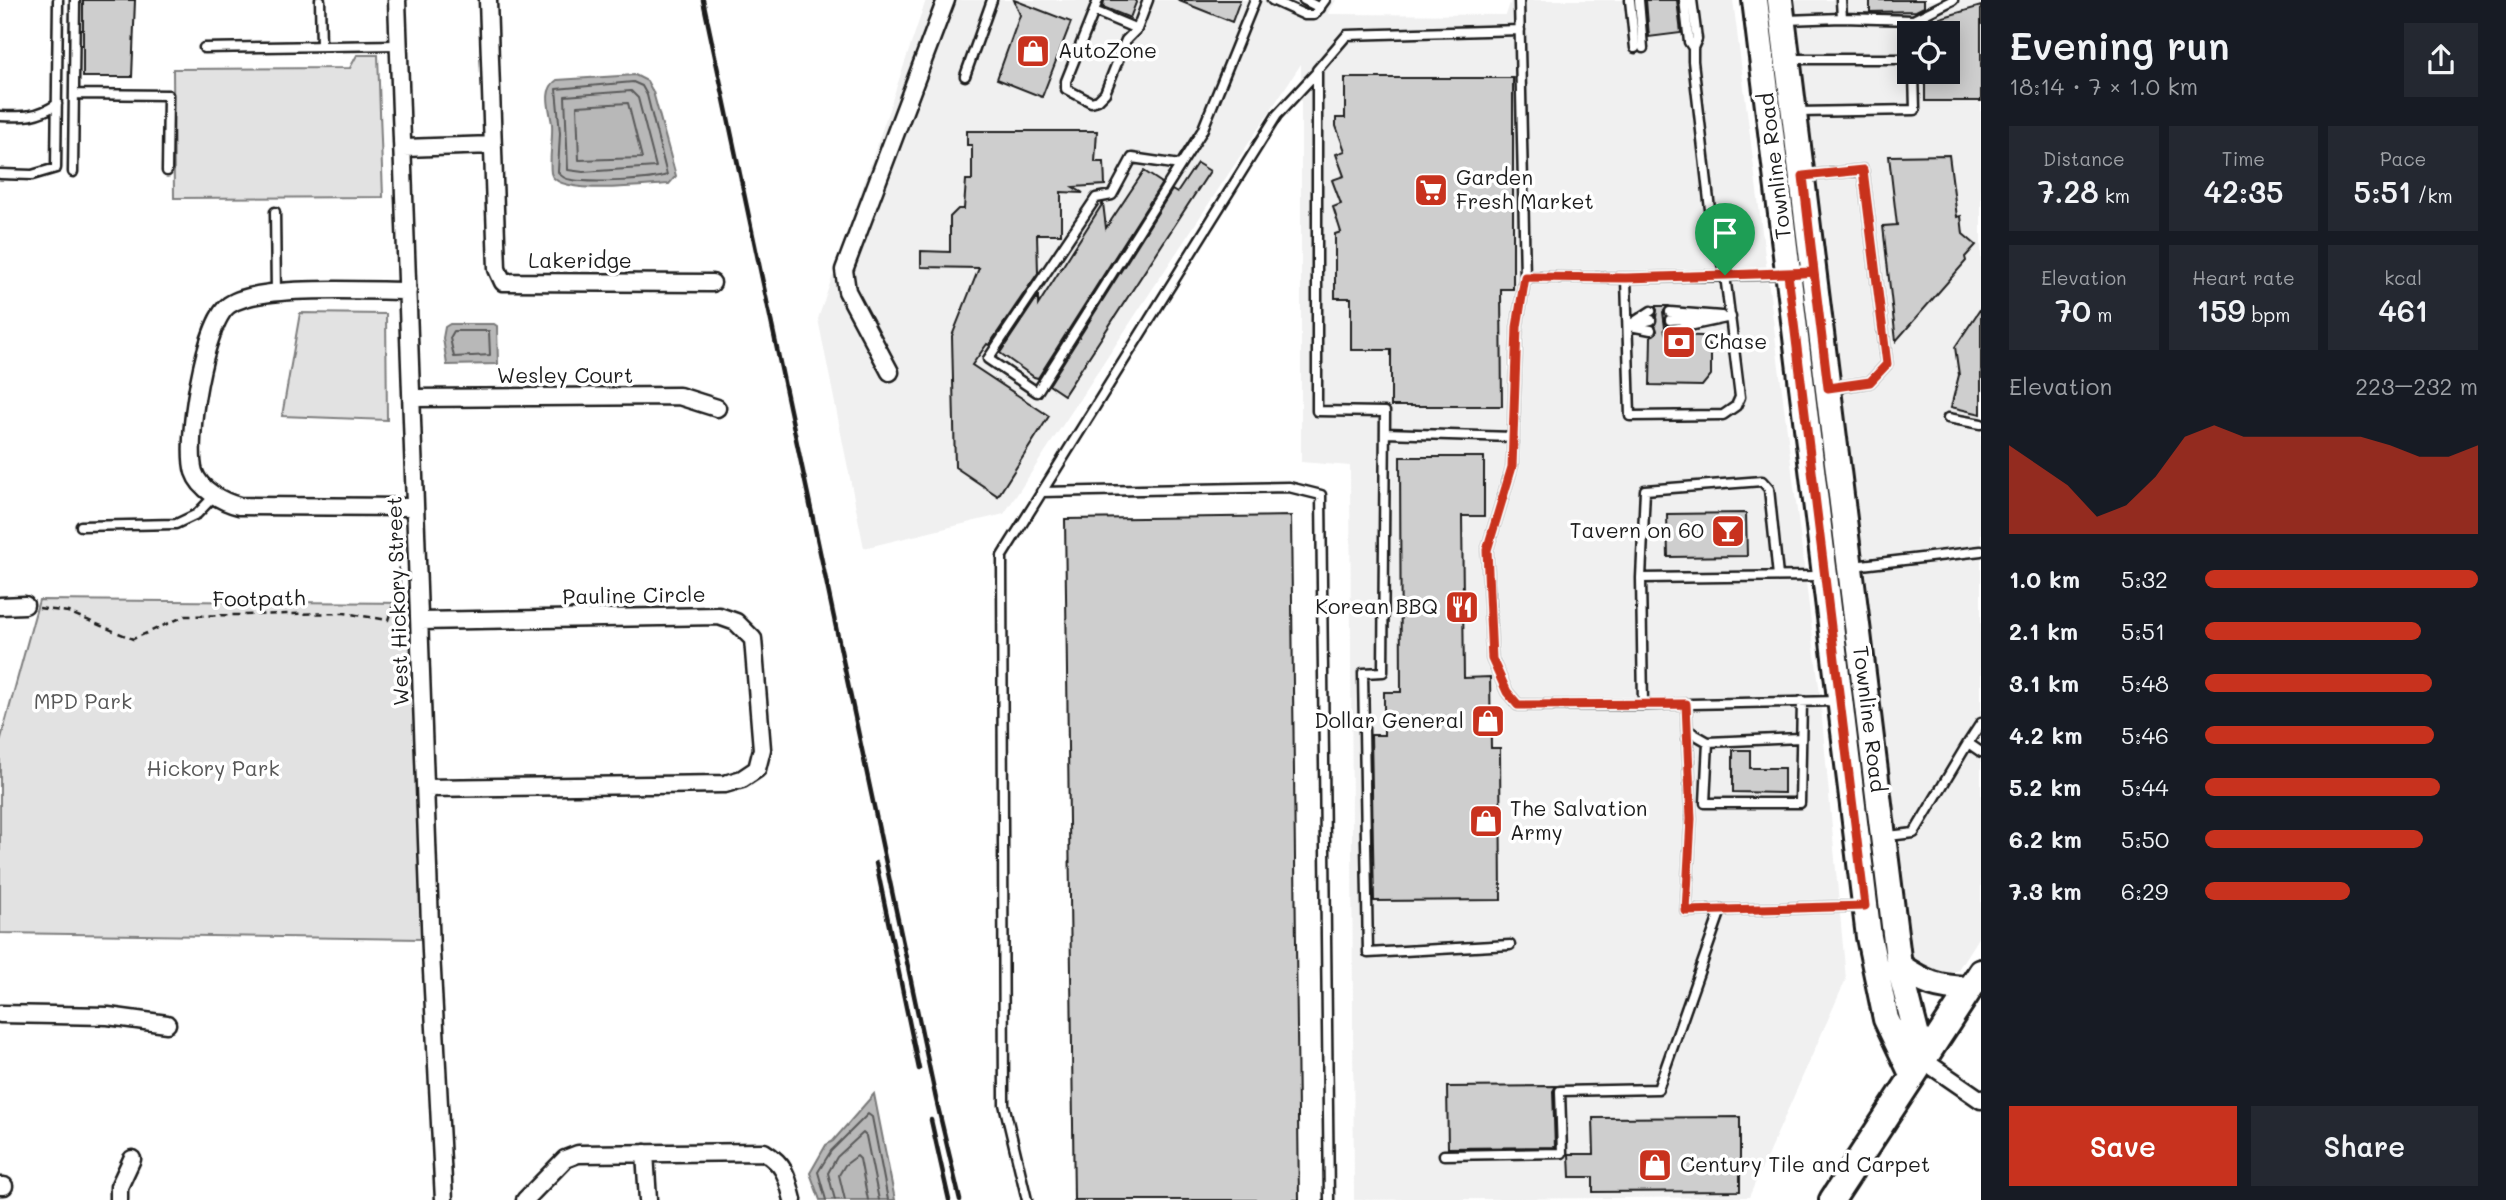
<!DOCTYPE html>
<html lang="en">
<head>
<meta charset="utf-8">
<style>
  :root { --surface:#171b24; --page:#242831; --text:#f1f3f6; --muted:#9ea1a6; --accent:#c8321e }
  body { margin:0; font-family:Mali,sans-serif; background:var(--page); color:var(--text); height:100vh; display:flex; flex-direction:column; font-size:26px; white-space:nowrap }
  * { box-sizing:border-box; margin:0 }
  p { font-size:23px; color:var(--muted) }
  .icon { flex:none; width:38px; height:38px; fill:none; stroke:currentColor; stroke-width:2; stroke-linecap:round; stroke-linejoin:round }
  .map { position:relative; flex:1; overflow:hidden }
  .sheet { display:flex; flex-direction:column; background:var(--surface); width:525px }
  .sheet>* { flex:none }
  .controls { position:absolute; left:1897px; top:21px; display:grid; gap:14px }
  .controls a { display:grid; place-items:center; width:63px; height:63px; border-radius:0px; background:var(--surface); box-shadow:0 4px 18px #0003; font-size:35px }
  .pin { position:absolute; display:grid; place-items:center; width:60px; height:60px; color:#fff; margin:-72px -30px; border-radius:50% 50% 50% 0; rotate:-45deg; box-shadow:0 0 7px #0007 }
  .pin .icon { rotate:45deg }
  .round { display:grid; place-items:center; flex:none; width:74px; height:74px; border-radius:0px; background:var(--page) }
  .headline { display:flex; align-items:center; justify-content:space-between; height:119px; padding:0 28px }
  h1 { font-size:38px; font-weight:600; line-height:52px }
  .stats { display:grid; grid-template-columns:repeat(3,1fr); gap:10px; height:119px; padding:7px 28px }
  .stats div { display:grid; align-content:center; border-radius:0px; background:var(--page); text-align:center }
  .stats b { font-size:30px; font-weight:600 }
  .stats small { font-size:19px; font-weight:400 }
  .stats p { font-size:19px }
  .chart { height:196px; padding:14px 28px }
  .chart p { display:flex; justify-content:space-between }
  .chart svg { width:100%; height:126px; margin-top:7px; fill:var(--accent); opacity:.7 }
  .action { display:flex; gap:14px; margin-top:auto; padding:14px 28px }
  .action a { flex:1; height:80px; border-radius:0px; background:var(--accent); color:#fff; font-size:28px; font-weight:600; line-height:80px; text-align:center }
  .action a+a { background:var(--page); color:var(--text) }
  ul { padding:0 28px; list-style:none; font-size:23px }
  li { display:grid; grid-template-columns:112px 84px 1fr; align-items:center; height:52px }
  li i { height:18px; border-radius:9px; background:var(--accent) }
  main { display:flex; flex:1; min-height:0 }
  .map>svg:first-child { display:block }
</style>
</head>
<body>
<main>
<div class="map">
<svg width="1981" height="1200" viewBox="0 0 1981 1200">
  <rect width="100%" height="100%" fill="#fff"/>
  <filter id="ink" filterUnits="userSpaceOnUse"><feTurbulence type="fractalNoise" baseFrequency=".0143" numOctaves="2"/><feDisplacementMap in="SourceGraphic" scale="14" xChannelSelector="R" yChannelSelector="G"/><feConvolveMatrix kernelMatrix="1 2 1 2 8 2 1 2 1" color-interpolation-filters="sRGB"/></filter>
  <g filter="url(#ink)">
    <!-- built -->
    <path fill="#f0f0f0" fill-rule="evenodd" d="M926 0H1336L1328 14 1506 15 1511 0H1733L1819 686 1846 979 1749 1197 1354 1200 1350 466 1301 462V64L1004 514 864 548 818 319Z
      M1793 0H1981V933L1957 971 1941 975 1918 967 1905 939ZM1909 33H1948V72H1909Z"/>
    <!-- green -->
    <path fill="#e2e2e2" stroke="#7f7f7f" stroke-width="2" d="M357 55H378L383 197 174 198 173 69 350 68Z
      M300 313 386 314 387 420 282 416Z
      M39 600 410 603 422 939 0 933V742Z"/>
    <!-- water -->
    <path fill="#b8b8b8" stroke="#7a7a7a" stroke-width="2" d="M635 75 647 81 653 92 676 176 669 184C648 185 556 197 551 173 549 157 553 140 552 124 550 109 542 90 557 80Z
      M450 324H494L497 326 498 364 447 365 443 338 445 327Z
      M874 1094 895 1200H820L810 1173 826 1145 833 1141Z"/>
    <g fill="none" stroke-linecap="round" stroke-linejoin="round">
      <!-- shore -->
      <path stroke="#5a5a5a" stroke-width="2" d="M633 82 642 86 647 95 667 175C650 181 591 183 572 180 565 179 562 177 558 172L560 133 556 89Z
        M631 91 638 98 656 167 583 172 568 170 565 96Z
        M628 103 642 158 579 160 577 106Z
        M454 331H489L490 355 454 357 450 338Z
        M826 1200 818 1172 831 1151 868 1114 872 1117 888 1200
        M835 1200 828 1173 837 1157 863 1133 866 1136 879 1200
        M845 1200 839 1175 845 1165 857 1156 860 1159 868 1200"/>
    </g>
    <!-- building -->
    <path fill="#cecece" stroke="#1c1c1c" stroke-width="2" d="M83 0H135L132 77H83Z
      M1014 0 1071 22 1042 97 997 79 1020 15Z
      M1104 0H1137L1130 18 1103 7Z
      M1177 0H1240L1232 22Z
      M1646 0H1677L1681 33 1649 37Z
      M1870 0H1924V7L1916 11 1870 12Z
      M1981 6V101H1925V72H1948V33H1923V23Z
      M1345 78H1513V289H1501L1502 406H1391V350H1351V298H1335V234L1341 232 1333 207 1341 204 1332 180 1344 176 1336 154 1345 151 1336 126V118H1345Z
      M967 131H1097L1095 162H1104L1105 185 1073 187 1083 193 1061 192V234H1037L1038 273 989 345 987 344 972 365 1049 416 998 496 955 467 952 336 979 268 921 267V251L950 252V217L958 209H964L966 180H972V145H967Z
      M1949 155 1957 217 1961 216 1963 234 1976 245 1965 257 1966 261 1896 341 1883 226 1897 225 1889 156Z
      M1197 163 1210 171 1064 395 1049 385 1172 190 1177 193Z
      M1144 171 1162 183 1038 378 1034 377 1000 353 1038 296V305L1103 203 1106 228Z
      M1655 306H1668L1663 312 1666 335 1702 336 1711 348V375L1702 386 1650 385 1651 336 1657 331 1655 325 1657 310Z
      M1981 308V414L1951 407 1959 375 1955 347Z
      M1400 457H1484V516H1462L1464 678 1490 677 1491 748H1500L1501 900 1374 901 1371 735H1384V692H1401Z
      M1746 513 1747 556 1668 557 1667 514Z
      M1291 516 1299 1200H1074L1065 519Z
      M1733 750H1750V768H1784V793L1733 792Z
      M1556 1086 1553 1091 1555 1147 1448 1148 1447 1087Z
      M1740 1117V1191L1593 1192V1177H1570L1569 1154H1594L1593 1118Z"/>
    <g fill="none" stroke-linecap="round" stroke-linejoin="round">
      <!-- lane casing -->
      <g stroke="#1c1c1c" stroke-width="13">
        <path id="lane" d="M320 0 321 46
          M1098 0 1094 11 1137 29 1148 0
          M1272 0 1305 15H1314L1325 0
          M1304 0 1320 8
          M1519 0 1525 277 1626 278 1787 274
          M1630 0 1635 48
          M1639 0 1643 48
          M1684 0 1689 42 1693 48
          M1094 11 1066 81V89L1091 102 1098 100 1105 93 1126 40 1137 29
          M1842 18 1913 20 1953 0
          M1786 20 1842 18 1841 0
          M204 48 398 45
          M1790 59H1909
          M965 76 992 0
          M74 94 168 95 167 171
          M1798 112 1915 110 1914 72
          M0 116C23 117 38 117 57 104
          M1180 165 1132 158 1112 195 1096 198 988 359 1037 392 1202 131 1255 0
          M73 172 75 0
          M0 174 32 175 56 168 58 0
          M1803 176 1863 170 1887 364 1870 382 1831 388
          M275 212 276 293
          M1525 277 1517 327 1512 467 1487 550 1492 659 1507 692 1518 705H1643
          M1626 278 1630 416 1723 415 1736 406 1740 397 1725 275 1712 227 1693 61V48L1697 39 1692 0
          M1670 312 1721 316
          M1670 320 1700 318
          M1634 324 1651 320
          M1628 326 1651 311
          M1630 326 1651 330
          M1670 330 1731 317
          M1948 418 1981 424
          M1385 433 1513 437
          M1041 492 1289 487 1321 495 1329 1200
          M81 526 176 524 197 514 215 495
          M1853 566 1981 551
          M1821 576 1641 578 1643 705 1838 701
          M1641 578 1645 490 1762 481 1769 489 1778 576
          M1686 704 1691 819 1686 911 1864 906
          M1687 730 1708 742
          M1801 738 1708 742 1705 803H1800L1802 701
          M1968 743 1981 723
          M1888 836 1914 833 1968 743 1981 752
          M1510 945 1368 953 1363 673 1383 672 1385 412 1317 411V70L1347 35 1520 30
          M1444 1155 1562 1153 1560 1091 1658 1089 1721 910
          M1027 1200 1004 1104 1002 556 1277 115 1317 72"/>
      </g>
      <!-- street casing -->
      <g stroke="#1c1c1c" stroke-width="21">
        <path id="street" d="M397 0 431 952 444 1200
          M488 0 497 269 503 282 712 283
          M404 148 493 145
          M408 291C368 291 259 284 229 305 204 322 185 442 194 472 200 490 223 502 239 506L414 507
          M890 372 847 291 844 270 946 0
          M412 398 679 396 717 408
          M0 606 25 605
          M420 621 719 616 736 622 753 639 762 749 757 769 742 779 725 784 426 788
          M0 1014 108 1016 167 1024
          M1923 1060 1981 1100
          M645 1153 648 1200
          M0 1186H4
          M119 1200V1187L132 1159
          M525 1200 565 1159 578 1154 764 1152C785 1165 787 1176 793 1200"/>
      </g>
      <!-- primary casing -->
      <g stroke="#1c1c1c" stroke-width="30">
        <path id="primary" d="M1755 0 1869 937 1886 1019 1913 1076
          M1780 0 1899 966 1923 1060
          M1899 966C1926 984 1937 988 1969 989
          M1832 1200 1981 972"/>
      </g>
      <!-- path -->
      <path stroke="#1c1c1c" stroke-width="2.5" stroke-dasharray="7 5" stroke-linecap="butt" d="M39 608 68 612 133 639 185 616 344 613 388 620 400 584 395 524"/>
      <!-- lane -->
      <use href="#lane" stroke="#fff" stroke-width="8"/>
      <!-- street -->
      <use href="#street" stroke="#fff" stroke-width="16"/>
      <!-- primary -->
      <use href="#primary" stroke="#fff" stroke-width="24"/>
      <!-- rail -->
      <path stroke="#1c1c1c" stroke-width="4.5" d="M703 0 936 1099 960 1200
        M876 863 919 1069
        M931 1120 949 1200"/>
    </g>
  </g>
  <g fill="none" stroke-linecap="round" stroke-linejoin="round" filter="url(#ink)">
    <!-- route casing -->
    <g stroke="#fff" stroke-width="14">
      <path id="route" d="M1725 275 1626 278 1525 277 1517 327 1512 467 1487 550 1492 659 1507 692 1518 705 1686 704 1691 819 1686 911 1865 906 1788 274 1814 272 1803 176 1863 170 1887 364 1870 382 1828 388 1814 272 1725 275"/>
    </g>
    <!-- route -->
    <use href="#route" stroke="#c8321e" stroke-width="9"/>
  </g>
  <!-- icons -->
  <defs>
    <g id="shop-square" transform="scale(1.75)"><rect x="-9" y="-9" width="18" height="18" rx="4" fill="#c8321e" stroke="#fff"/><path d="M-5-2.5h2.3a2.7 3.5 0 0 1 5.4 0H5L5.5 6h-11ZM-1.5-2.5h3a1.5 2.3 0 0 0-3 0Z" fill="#fff"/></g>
    <g id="supermarket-square" transform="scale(1.75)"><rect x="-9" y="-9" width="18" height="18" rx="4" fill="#c8321e" stroke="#fff"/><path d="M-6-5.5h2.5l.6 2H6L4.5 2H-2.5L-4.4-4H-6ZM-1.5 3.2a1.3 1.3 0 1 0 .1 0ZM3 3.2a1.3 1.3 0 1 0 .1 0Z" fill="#fff"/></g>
    <g id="bank-square" transform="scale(1.75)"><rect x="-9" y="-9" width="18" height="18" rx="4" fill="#c8321e" stroke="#fff"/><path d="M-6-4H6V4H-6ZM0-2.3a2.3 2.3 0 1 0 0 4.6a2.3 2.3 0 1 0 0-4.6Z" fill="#fff"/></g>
    <g id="bar-square" transform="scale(1.75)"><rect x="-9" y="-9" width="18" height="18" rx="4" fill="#c8321e" stroke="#fff"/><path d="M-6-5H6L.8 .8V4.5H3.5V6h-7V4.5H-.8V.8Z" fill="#fff"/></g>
    <g id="restaurant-square" transform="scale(1.75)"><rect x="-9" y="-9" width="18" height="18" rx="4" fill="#c8321e" stroke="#fff"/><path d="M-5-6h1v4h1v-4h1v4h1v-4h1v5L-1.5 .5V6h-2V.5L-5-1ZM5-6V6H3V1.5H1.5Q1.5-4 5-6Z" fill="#fff"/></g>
  </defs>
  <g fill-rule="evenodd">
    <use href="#shop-square" x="1033" y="51"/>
    <use href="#supermarket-square" x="1431" y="190"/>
    <use href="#bank-square" x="1679" y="342"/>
    <use href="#bar-square" x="1728" y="531"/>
    <use href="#restaurant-square" x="1462" y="607"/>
    <use href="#shop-square" x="1488" y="721"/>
    <use href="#shop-square" x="1486" y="821"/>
    <use href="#shop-square" x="1655" y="1165"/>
  </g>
  <g text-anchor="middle" stroke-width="7" stroke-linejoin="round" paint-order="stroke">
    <!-- poi labels -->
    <g font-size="21" fill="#1c1c1c" stroke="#fff" text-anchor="start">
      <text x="1058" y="58">AutoZone</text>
      <text x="1456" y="185">Garden<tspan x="1456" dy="24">Fresh Market</tspan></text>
      <text x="1704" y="349">Chase</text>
      <text x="1704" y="538" text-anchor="end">Tavern on 60</text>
      <text x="1438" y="614" text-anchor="end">Korean BBQ</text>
      <text x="1464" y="728" text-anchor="end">Dollar General</text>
      <text x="1510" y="816">The Salvation<tspan x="1510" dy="24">Army</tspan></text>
      <text x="1680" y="1172">Century Tile and Carpet</text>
    </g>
    <!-- street labels -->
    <g font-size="21" fill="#1c1c1c" stroke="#fff">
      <text transform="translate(1775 166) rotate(-97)" y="7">Townline Road</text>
      <text x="580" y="268">Lakeridge</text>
      <text x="565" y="383">Wesley Court</text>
      <text transform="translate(634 596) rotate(-1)" y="7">Pauline Circle</text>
      <text transform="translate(259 599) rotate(-1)" y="7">Footpath</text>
      <text transform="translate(398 601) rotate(-92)" y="7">West Hickory Street</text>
      <text transform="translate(1869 719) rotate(83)" y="7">Townline Road</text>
    </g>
    <!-- park labels -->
    <g font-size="21" fill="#575757" stroke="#fff">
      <text x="83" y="709">MPD Park</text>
      <text x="213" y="776">Hickory Park</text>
    </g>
  </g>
</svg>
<div class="controls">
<a><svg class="icon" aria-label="locate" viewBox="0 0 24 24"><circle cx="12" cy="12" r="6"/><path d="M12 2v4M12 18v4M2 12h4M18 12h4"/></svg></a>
</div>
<div class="pin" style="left:1725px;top:275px;background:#1e9e55"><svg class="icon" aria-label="arrive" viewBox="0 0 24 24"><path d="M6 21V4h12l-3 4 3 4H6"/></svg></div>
</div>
<section class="sheet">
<div class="headline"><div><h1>Evening run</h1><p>18:14 · 7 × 1.0 km</p></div><a class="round"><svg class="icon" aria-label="share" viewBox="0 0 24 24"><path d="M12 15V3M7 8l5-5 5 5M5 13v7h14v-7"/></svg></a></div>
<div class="stats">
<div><p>Distance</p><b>7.28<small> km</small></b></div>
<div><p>Time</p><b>42:35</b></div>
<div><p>Pace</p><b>5:51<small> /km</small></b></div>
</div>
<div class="stats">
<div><p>Elevation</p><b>70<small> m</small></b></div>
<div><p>Heart rate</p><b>159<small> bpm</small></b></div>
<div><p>kcal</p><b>461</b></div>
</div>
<div class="chart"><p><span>Elevation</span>223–232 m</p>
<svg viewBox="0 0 160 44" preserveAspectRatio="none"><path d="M0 44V13L10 20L20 27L30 38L40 34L50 24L60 10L70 6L80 10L90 10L100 10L110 10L120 10L130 13L140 17L150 17L160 13V44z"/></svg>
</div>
<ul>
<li><b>1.0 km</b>5:32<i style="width:100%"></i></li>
<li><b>2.1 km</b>5:51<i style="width:79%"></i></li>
<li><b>3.1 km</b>5:48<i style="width:83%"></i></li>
<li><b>4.2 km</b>5:46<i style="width:84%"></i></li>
<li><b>5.2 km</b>5:44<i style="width:86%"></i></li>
<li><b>6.2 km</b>5:50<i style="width:80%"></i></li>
<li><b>7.3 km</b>6:29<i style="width:53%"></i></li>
</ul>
<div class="action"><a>Save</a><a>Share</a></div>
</section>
</main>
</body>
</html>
